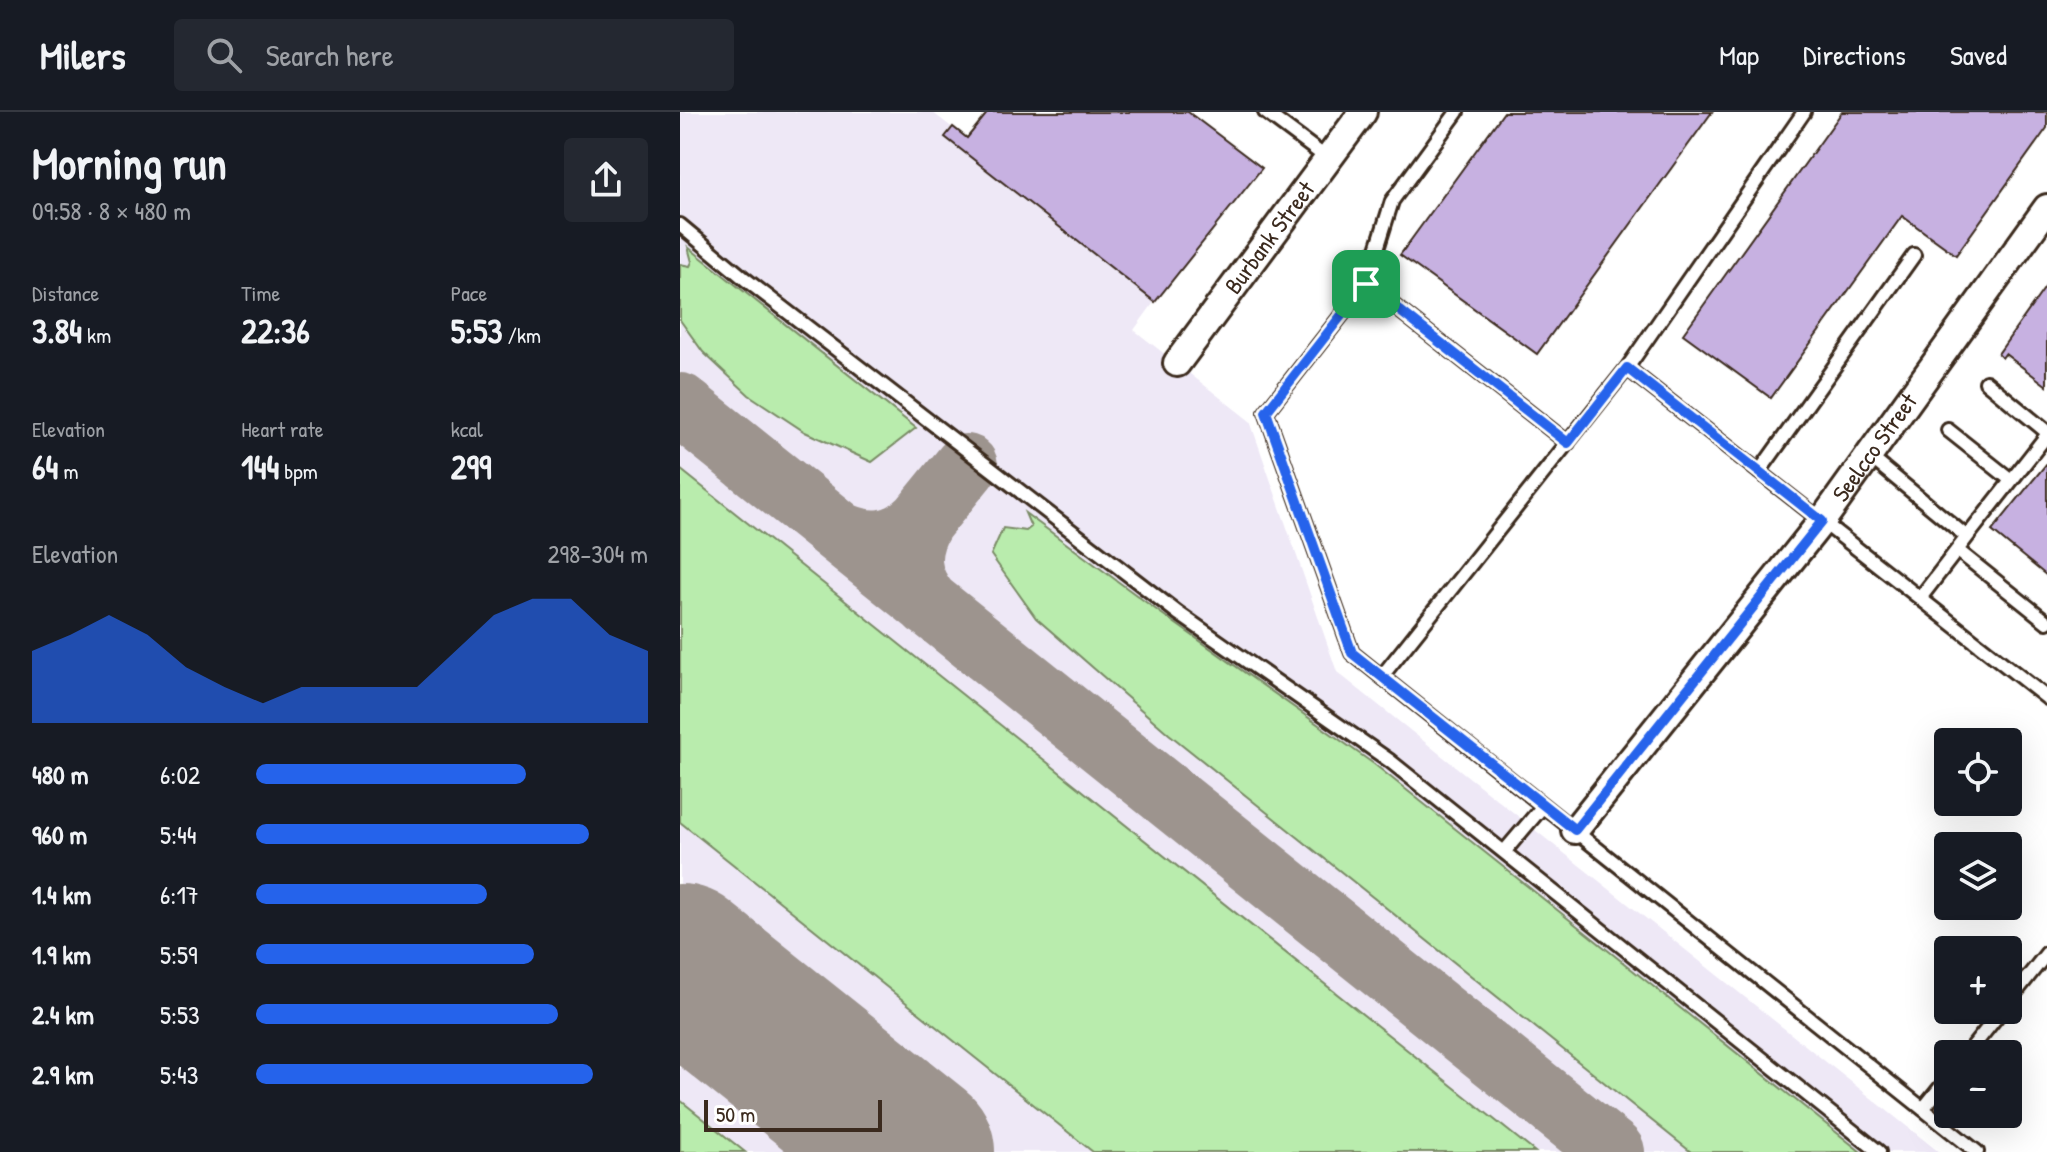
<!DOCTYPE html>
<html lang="en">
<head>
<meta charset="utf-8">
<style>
  :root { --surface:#171b24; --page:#242831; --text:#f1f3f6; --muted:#9ea1a6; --line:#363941; --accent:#2563eb }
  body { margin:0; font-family:"Patrick Hand",sans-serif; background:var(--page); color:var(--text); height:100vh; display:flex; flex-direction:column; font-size:30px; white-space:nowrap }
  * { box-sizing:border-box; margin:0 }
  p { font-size:26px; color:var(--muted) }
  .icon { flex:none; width:44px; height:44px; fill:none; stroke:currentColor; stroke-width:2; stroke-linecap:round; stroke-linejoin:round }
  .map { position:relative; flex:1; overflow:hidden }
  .panel { display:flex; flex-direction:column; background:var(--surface); width:680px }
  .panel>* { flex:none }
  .tools { position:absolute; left:1254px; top:616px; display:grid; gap:16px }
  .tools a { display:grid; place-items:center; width:88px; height:88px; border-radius:8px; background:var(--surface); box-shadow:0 8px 32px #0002; font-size:40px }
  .scale { position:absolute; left:24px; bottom:20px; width:178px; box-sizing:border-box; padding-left:8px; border:4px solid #3b2a1e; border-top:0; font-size:22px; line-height:28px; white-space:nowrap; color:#3b2a1e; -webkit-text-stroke:6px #fff; paint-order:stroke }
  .pin { position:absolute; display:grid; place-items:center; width:68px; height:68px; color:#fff; margin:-34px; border-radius:16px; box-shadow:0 4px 12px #0006 }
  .round { display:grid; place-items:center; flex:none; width:84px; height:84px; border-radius:8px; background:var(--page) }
  .summary { display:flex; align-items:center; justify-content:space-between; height:136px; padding:0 32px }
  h1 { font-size:44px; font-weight:700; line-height:60px }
  .metrics { display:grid; grid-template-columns:repeat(3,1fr); gap:12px; height:136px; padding:8px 32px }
  .metrics div { display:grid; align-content:center }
  .metrics b { font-size:34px; font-weight:700 }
  .metrics small { font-size:22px; font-weight:400 }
  .metrics p { font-size:22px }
  .chart { height:224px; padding:16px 32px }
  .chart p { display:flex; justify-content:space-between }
  .chart svg { width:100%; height:144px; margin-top:8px; fill:var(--accent); opacity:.7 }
  ul { padding:0 32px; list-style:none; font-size:26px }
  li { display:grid; grid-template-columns:128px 96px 1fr; align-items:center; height:60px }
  li i { height:20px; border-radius:10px; background:var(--accent) }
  header { display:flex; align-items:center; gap:48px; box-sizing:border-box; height:112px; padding:0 40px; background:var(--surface); border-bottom:2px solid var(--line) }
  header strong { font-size:38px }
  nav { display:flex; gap:44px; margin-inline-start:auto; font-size:28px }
  .search { width:560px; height:72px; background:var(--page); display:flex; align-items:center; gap:20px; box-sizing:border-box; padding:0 28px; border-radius:8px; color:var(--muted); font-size:30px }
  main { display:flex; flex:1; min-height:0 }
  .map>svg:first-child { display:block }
</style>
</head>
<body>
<header>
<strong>Milers</strong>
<div class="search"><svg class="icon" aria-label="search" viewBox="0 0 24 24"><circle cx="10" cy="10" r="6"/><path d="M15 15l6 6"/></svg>Search here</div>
<nav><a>Map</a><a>Directions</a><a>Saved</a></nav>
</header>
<main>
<section class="panel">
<div class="summary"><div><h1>Morning run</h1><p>09:58 · 8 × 480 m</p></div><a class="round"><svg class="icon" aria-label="share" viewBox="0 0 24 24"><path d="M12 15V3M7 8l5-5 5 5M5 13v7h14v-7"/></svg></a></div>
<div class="metrics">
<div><p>Distance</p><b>3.84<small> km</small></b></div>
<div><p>Time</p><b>22:36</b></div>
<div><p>Pace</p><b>5:53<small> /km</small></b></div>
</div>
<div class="metrics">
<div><p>Elevation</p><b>64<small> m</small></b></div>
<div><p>Heart rate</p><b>144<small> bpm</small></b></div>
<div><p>kcal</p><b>299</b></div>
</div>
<div class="chart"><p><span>Elevation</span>298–304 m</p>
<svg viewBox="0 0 160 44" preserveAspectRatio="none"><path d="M0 44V22L10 17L20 11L30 17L40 27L50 33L60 38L70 33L80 33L90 33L100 33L110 22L120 11L130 6L140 6L150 17L160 22V44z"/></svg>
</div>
<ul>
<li><b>480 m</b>6:02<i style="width:69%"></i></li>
<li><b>960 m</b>5:44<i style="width:85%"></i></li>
<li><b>1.4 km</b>6:17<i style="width:59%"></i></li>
<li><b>1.9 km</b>5:59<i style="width:71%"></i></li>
<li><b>2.4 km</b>5:53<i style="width:77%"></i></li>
<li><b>2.9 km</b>5:43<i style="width:86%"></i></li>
</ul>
</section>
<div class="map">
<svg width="1367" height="1040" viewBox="0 0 1367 1040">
  <rect width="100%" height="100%" fill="#fff"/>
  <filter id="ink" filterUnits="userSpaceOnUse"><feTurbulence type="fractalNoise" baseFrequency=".0125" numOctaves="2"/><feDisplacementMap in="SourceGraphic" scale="16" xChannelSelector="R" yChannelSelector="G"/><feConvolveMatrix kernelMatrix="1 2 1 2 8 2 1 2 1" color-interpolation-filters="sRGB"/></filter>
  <g filter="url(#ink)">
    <!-- built -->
    <path fill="#eee8f6" d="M0 0H252L483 178 454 218 570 309 657 560 1259 1040H0Z"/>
    <!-- green -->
    <path fill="#b9ecad" stroke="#7a8b66" stroke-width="2" d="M8 135 236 316 192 350 125 320 69 283 23 240 0 208V152L10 154 12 150Z
      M0 357 855 1040H413L0 710Z
      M345 401 482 502 694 652 1181 1040H1011L489 622 356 506 311 443 323 416 346 419 351 415Z
      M0 988 65 1040H0Z"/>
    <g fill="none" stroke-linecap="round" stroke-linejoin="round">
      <!-- taxiway -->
      <path stroke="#9d948e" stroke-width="64" d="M0 293 933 1040
        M242 408 286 354
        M161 422C193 435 217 432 242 408 224 438 226 466 249 493"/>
      <!-- runway -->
      <path stroke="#9d948e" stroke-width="160" d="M0 852 235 1040"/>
    </g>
    <!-- building -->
    <path fill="#c7b1e1" stroke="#3b2a1e" stroke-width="2" d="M308 0H508L582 56 475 190 265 25 273 15 287 26Z
      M824 0H1032L857 242 720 143Z
      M1162 0H1367V16L1276 143 1222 104 1091 286 1003 222Z
      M1366 174 1367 175V274L1325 242 1322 246 1318 242Z
      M1367 351V464L1312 419Z"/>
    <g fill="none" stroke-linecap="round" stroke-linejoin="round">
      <!-- lane casing -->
      <g stroke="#3b2a1e" stroke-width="18">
        <path id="lane" d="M585 0 648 47
          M0 113 65 167 498 501 710 649 1199 1040
          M686 172 712 89 777 0
          M947 256 1124 0
          M1306 270 1367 320
          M1268 318 1331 368
          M888 331 686 172 586 300 672 541 1297 1040
          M1189 344 1287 425 1240 486
          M1079 360 1234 143
          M1287 425 1367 323
          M1277 438 1367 510
          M702 564 947 256 1367 586
          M824 740 863 694
          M1328 890 1367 841
          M1287 942 1322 898
          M1243 997 1268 966"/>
      </g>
      <!-- street casing -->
      <g stroke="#3b2a1e" stroke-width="32">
        <g id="street">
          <path id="s1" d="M497 251 683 0"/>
          <path id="s2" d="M895 718 1142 409 1367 96"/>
        </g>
      </g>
      <!-- lane -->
      <use href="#lane" stroke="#fff" stroke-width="12"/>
      <!-- street -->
      <use href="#street" stroke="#fff" stroke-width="26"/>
    </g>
  </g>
  <g fill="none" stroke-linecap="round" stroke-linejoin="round" filter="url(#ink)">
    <!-- route casing -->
    <g stroke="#fff" stroke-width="16">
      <path id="route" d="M686 172 888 331 947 256 1142 409 895 718 672 541 586 300Z"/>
    </g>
    <!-- route -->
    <use href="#route" stroke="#2563eb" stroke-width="10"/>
  </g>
  <g text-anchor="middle" stroke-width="7" stroke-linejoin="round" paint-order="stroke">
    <!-- street labels -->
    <g font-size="24" fill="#3b2a1e" stroke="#fff">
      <text dy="8" stroke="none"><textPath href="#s1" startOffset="156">Burbank Street</textPath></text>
      <text dy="8" stroke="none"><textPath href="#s2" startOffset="486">Seelcco Street</textPath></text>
    </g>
  </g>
</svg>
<div class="tools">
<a><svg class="icon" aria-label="locate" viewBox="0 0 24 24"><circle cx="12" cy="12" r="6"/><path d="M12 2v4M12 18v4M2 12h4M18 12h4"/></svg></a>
<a><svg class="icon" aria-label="layers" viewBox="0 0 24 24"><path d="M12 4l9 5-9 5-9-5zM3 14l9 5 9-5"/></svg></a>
<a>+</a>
<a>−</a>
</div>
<div class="scale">50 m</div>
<div class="pin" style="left:686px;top:172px;background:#1e9e55"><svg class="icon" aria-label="arrive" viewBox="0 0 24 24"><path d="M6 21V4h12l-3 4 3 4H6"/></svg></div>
</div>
</main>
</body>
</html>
